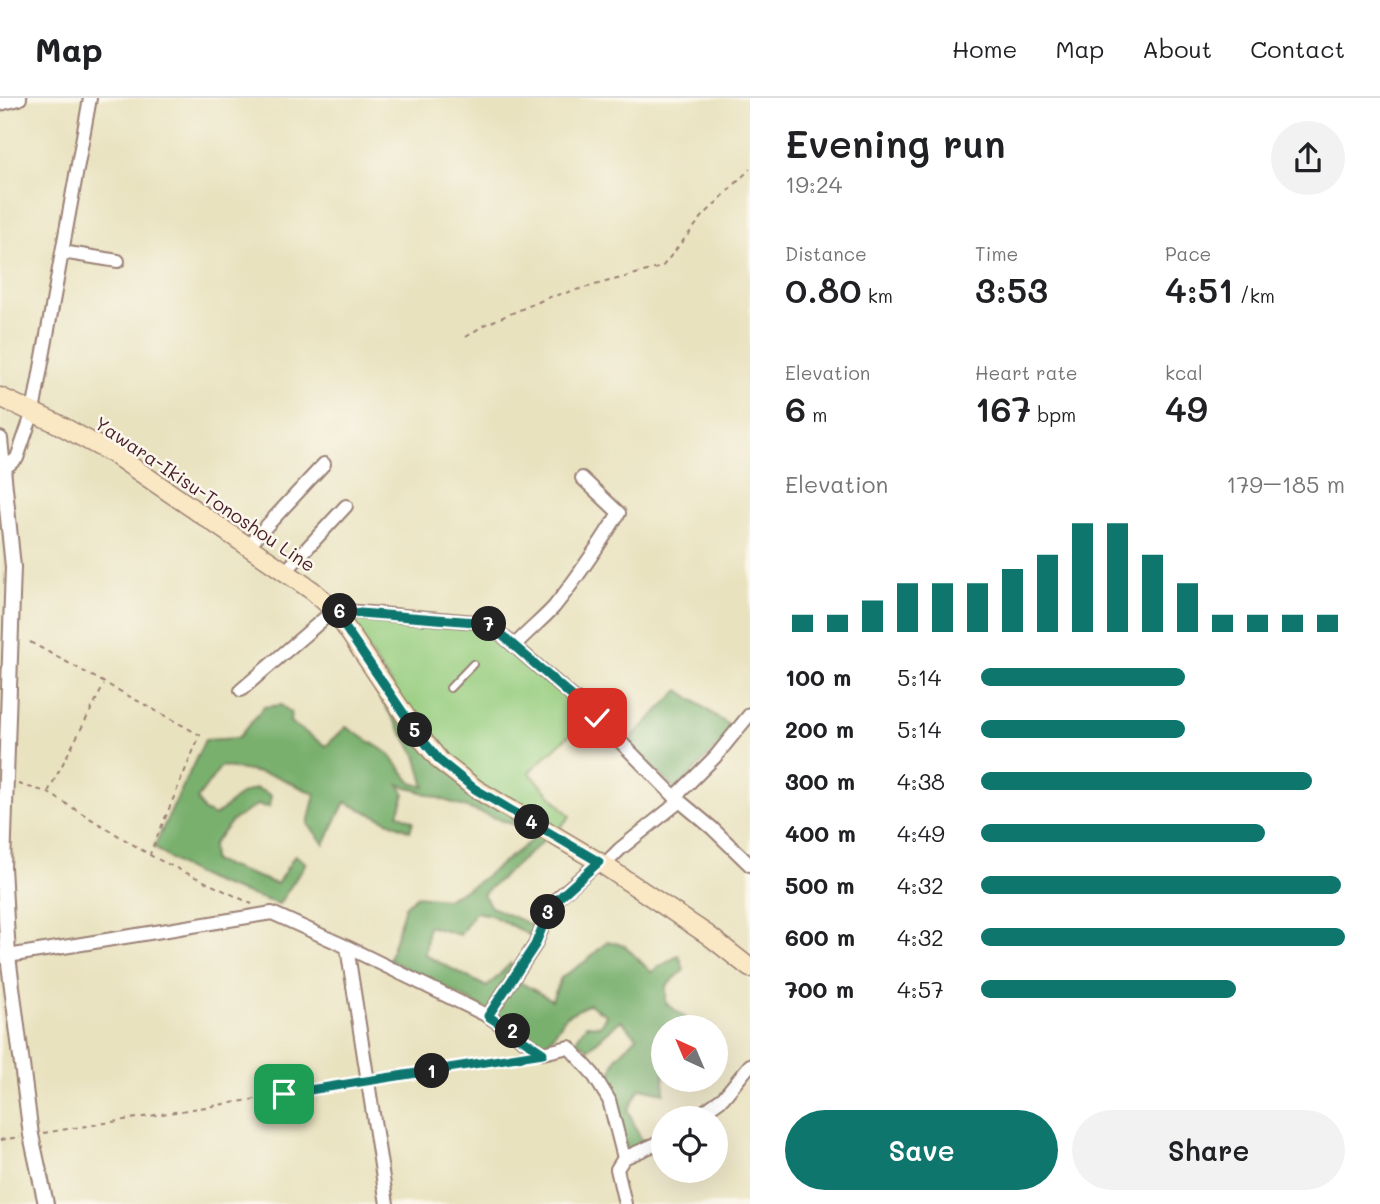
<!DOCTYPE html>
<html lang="en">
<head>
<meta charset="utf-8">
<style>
  :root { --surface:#fff; --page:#f2f2f2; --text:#202124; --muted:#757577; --line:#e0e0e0; --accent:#0f766e }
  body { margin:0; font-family:Mali,sans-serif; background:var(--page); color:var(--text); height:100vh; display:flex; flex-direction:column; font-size:26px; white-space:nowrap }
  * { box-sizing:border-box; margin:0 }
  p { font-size:23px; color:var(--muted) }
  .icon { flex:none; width:38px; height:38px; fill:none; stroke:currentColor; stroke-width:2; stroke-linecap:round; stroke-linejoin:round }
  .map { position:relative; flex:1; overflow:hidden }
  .panel { display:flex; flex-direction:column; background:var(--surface); width:630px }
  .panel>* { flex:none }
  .needle { width:46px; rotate:316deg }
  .tools { position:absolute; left:651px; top:917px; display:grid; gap:14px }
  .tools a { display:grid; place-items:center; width:77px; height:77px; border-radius:50%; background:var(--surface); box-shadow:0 7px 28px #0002; font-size:35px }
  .pin { position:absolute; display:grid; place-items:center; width:60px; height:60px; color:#fff; margin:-30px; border-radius:14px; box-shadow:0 4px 10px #0006 }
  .km { position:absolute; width:35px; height:35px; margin:-18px; border-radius:50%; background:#222; color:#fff; font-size:19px; line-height:35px; text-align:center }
  .round { display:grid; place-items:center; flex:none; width:74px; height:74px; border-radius:37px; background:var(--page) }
  .head { display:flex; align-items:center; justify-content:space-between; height:119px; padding:0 35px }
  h1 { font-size:38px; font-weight:600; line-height:52px }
  .metrics { display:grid; grid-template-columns:repeat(3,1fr); gap:10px; height:119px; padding:7px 35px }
  .metrics div { display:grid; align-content:center }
  .metrics b { font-size:35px; font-weight:600 }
  .metrics small { font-size:19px; font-weight:400 }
  .metrics p { font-size:19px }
  .chart { height:196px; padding:14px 35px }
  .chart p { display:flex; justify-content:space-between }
  .chart svg { width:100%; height:126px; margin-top:7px; stroke:var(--accent); stroke-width:6 }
  .button { display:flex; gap:14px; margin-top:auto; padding:14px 35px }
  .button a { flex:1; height:80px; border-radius:42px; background:var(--accent); color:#fff; font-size:28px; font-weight:600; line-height:80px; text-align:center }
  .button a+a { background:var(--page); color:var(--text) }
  ul { padding:0 35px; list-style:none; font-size:23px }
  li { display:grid; grid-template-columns:112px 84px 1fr; align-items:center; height:52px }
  li i { height:18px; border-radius:9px; background:var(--accent) }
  header { display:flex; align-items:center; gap:42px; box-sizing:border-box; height:98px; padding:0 35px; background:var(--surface); border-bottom:2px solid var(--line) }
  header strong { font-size:33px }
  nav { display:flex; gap:38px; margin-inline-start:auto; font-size:24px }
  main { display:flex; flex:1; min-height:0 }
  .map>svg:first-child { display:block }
</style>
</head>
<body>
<header>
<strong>Map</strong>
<nav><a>Home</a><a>Map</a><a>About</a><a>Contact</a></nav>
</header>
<main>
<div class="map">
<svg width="750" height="1106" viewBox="0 0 750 1106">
  <rect width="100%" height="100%" fill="#fbf7ec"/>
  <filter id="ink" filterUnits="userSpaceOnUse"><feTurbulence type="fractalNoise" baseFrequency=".0143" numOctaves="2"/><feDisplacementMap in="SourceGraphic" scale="14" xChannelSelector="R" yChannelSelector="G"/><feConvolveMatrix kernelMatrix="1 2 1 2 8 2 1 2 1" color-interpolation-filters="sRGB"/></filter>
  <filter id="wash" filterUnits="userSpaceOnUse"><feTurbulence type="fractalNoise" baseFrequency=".00686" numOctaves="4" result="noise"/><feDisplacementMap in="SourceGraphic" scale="28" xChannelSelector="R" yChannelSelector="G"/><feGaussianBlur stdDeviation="1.57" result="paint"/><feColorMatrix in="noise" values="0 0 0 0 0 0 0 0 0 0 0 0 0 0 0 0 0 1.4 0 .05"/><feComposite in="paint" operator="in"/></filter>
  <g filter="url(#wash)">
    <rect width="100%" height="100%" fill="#e9e2bf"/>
    <!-- green -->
    <path fill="#97cd7f" stroke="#707655" stroke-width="2" d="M357 517 482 528 590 618 529 674 570 718 558 732 481 688 441 658 349 525Z"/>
    <!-- forest -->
    <path fill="#79b06e" stroke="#62684c" stroke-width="2" d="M679 592 734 631 676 692 627 644Z
      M377 595 387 600 416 641 527 727 523 730 399 686 405 696 398 716 413 723 410 733 345 704 324 746 308 726 315 696 276 678 221 668 197 701 204 713 215 718 241 696 256 690 271 697 269 709 257 707 232 723 212 747 213 763 277 786 295 757 306 765 279 806C232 791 193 781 154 749L205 642 238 640 264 609 281 607 291 615 290 624 326 648 346 629 388 655 412 685 425 689 416 657Z
      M541 735 548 739 483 796 491 809 538 830 535 840 491 817 475 814 460 837 428 828 425 857 487 889 511 865 518 883 552 902 561 880 586 863 608 843 625 848 651 874 679 857 684 872 666 888V905L697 929H663L664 995 640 990 628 1012 644 1049 629 1056 607 987 616 960 637 939 621 922 588 951 576 942 586 927 600 928 606 917 589 906 566 918 545 950 492 914 389 862 405 808 416 798 446 801 474 787Z"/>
  </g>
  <g filter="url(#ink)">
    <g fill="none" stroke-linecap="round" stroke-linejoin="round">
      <!-- service casing -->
      <g stroke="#9a8075" stroke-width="10">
        <path id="service" d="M450 590 473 566"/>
      </g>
      <!-- minor casing -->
      <g stroke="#9a8075" stroke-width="16">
        <path id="minor" d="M62 154 118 163
          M4 371 17 360 33 314 90 0
          M248 448 324 366
          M285 474 346 408
          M515 547C527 534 542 522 554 509 578 479 599 447 619 415L582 380
          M241 592 334 512 488 525 597 620 676 700 712 730 750 767
          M604 767 620 751 675 707 680 694 715 659 750 616
          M347 849 387 1106
          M8 858 272 815 347 849 488 918 543 955 569 949 593 976 609 1002 624 1060
          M488 918 535 847 549 813 560 798 599 764
          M695 1020 723 1000 750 967
          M625 1106 617 1071 624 1060 663 1043"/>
      </g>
      <!-- tertiary casing -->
      <g stroke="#9a8075" stroke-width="18">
        <path id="tertiary" d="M0 5 19 0
          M0 341 13 469 3 769 8 858 31 1037 46 1106"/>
      </g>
      <!-- secondary casing -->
      <g stroke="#9a8075" stroke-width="21">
        <path id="secondary" d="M0 299 56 325 115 357 313 493 334 512 417 635 440 663 476 691 599 764 708 837 750 870"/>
      </g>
      <!-- path -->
      <path stroke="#9a8075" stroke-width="2" stroke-dasharray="5 5" stroke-linecap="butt" d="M466 239 484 227 550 199 662 169 703 118 750 71
        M30 544 200 637 150 756
        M18 686 47 694 155 760 252 806
        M48 694 104 587
        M378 981 525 958
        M43 1035 356 985
        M0 1042 20 1039"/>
      <!-- service -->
      <use href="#service" stroke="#fff" stroke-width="6"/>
      <!-- minor -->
      <use href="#minor" stroke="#fff" stroke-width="12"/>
      <!-- tertiary -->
      <use href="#tertiary" stroke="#fff" stroke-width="14"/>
      <!-- secondary -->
      <use href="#secondary" stroke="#fae7c3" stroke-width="18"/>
    </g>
  </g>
  <g fill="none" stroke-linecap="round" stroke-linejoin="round" filter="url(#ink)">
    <!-- route casing -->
    <g stroke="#fff" stroke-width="14">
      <path id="route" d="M284 996 543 955 488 918 535 847 549 813 560 799 599 764 475 691 440 663 417 635 334 513 488 525 597 620"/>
    </g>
    <!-- route -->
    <use href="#route" stroke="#0f766e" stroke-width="9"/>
  </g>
  <g text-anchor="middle" stroke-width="5" stroke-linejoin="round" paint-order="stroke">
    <!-- street labels -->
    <g font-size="19" fill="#4a1f2b" stroke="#fbf7ec">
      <text transform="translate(205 396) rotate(34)" y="7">Yawara-Ikisu-Tonoshou Line</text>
    </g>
  </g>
</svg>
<div class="tools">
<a><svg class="needle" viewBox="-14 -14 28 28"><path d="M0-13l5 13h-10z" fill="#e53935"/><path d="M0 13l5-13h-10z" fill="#757577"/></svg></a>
<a><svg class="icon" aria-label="locate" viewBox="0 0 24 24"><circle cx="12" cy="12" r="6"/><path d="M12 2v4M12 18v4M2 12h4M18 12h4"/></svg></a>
</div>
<div class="pin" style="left:284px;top:996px;background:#1e9e55"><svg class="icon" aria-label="arrive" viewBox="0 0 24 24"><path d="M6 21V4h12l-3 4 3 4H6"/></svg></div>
<div class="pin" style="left:597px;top:620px;background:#d93025"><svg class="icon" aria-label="check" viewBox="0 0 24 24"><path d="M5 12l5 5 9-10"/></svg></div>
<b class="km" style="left:432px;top:973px">1</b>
<b class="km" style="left:513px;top:933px">2</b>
<b class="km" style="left:548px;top:814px">3</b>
<b class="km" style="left:532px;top:724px">4</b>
<b class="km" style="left:415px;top:632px">5</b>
<b class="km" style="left:340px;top:513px">6</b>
<b class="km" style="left:489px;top:526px">7</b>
</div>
<section class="panel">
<div class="head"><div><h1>Evening run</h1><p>19:24</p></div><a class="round"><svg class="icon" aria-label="share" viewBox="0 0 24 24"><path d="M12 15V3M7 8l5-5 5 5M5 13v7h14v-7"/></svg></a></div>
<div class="metrics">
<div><p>Distance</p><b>0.80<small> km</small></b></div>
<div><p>Time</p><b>3:53</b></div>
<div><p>Pace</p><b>4:51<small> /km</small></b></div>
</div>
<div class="metrics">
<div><p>Elevation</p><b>6<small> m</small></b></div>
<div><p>Heart rate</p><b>167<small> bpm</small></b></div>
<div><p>kcal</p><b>49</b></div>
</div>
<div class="chart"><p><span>Elevation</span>179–185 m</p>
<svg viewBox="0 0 160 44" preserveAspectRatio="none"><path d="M5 44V38M15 44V38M25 44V33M35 44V27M45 44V27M55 44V27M65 44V22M75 44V17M85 44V6M95 44V6M105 44V17M115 44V27M125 44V38M135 44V38M145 44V38M155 44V38"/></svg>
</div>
<ul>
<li><b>100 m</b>5:14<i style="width:56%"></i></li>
<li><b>200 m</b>5:14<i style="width:56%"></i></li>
<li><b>300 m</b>4:38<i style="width:91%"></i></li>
<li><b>400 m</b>4:49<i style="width:78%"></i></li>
<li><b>500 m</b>4:32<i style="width:99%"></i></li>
<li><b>600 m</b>4:32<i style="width:100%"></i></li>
<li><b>700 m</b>4:57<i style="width:70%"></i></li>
</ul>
<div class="button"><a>Save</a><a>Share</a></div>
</section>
</main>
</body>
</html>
